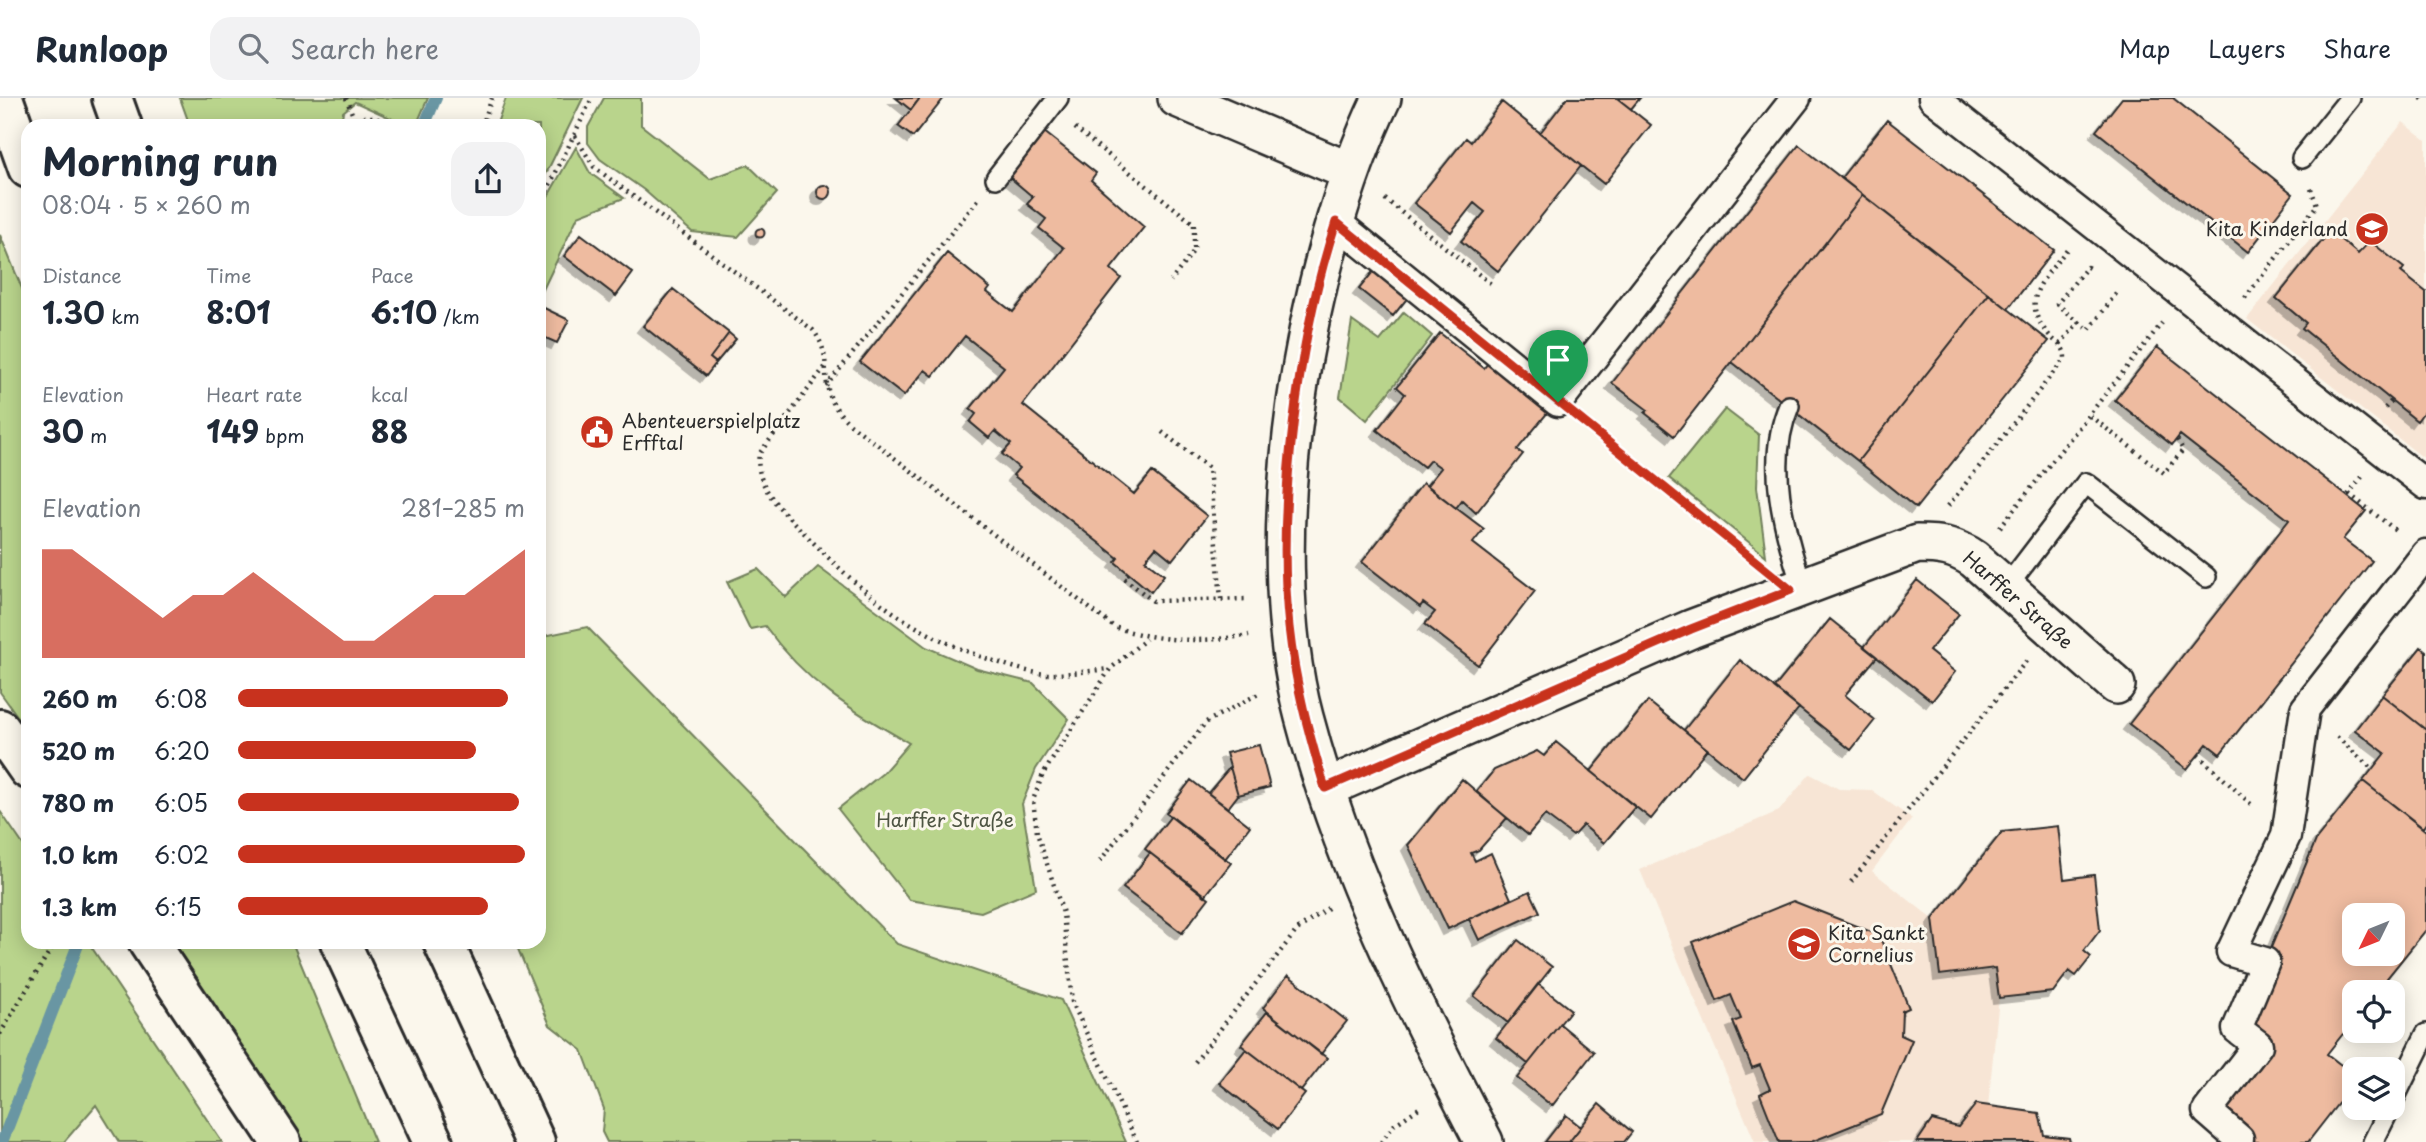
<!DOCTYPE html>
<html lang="en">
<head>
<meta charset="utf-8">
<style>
  :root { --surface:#fff; --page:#f2f2f3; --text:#1f2937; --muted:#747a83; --line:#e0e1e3; --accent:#c8321e }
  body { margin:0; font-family:"Playpen Sans",sans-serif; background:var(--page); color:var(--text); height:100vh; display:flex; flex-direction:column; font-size:26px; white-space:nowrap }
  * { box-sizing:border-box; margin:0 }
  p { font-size:23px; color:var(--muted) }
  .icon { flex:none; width:38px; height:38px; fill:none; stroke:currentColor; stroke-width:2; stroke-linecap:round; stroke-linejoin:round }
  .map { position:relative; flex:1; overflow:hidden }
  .drawer { position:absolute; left:21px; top:21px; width:525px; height:830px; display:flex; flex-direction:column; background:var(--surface); border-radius:21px; box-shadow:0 4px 18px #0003 }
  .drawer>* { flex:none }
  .needle { width:46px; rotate:227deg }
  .controls { position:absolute; left:2342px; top:805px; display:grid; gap:14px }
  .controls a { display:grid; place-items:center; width:63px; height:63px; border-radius:14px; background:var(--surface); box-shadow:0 4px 18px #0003; font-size:35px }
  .pin { position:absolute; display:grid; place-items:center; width:60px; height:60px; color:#fff; margin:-72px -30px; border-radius:50% 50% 50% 0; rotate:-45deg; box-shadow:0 0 7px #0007 }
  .pin .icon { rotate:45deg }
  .round { display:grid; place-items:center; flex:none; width:74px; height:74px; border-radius:21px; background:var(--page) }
  .head { display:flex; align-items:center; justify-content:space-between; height:119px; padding:0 21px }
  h1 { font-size:38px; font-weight:700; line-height:52px }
  .figures { display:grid; grid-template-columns:repeat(3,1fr); gap:10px; height:119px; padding:7px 21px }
  .figures div { display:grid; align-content:center }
  .figures b { font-size:30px; font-weight:700 }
  .figures small { font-size:19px; font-weight:400 }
  .figures p { font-size:19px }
  .chart { height:196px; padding:14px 21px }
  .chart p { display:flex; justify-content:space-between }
  .chart svg { width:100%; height:126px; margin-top:7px; fill:var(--accent); opacity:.7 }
  ul { padding:0 21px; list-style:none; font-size:23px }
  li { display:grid; grid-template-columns:112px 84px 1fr; align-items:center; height:52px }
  li i { height:18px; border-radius:9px; background:var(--accent) }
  header { display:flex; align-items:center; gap:42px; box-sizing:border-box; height:98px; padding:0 35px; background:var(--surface); border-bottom:2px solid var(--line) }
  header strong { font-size:33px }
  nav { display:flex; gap:38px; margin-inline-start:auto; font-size:24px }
  .search { width:490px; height:63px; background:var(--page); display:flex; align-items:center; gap:18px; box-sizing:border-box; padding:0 24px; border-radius:21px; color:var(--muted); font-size:26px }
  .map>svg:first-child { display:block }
</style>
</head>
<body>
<header>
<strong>Runloop</strong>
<div class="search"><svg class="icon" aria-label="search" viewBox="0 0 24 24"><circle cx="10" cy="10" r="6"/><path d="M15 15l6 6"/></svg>Search here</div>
<nav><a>Map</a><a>Layers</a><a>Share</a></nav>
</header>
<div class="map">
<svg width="2426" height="1044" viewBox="0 0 2426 1044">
  <defs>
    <filter id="shadow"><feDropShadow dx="-6" dy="6" stdDeviation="0" flood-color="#0004"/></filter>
  </defs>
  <rect width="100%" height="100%" fill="#fbf7ec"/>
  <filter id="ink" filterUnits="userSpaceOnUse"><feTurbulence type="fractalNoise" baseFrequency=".0143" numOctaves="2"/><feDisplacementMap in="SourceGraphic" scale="14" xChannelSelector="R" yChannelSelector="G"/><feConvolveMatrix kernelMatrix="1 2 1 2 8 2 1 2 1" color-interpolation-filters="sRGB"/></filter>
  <g filter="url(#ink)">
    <!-- built -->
    <path fill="#f7e5d5" d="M2403 24 2426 42V362L2247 221Z
      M1810 676 1839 691 1872 692 1912 721 1872 773 1933 821 1940 877 1995 870 1999 900 1988 1008 1958 1029 1932 1022 1917 1044H1755L1640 772 1779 713Z"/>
    <!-- green -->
    <path fill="#b9d48c" stroke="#72805c" stroke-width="2" d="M180 0H428L416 28H408L355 4 343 14 340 28H190Z
      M506 0H583L540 88 539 28H496Z
      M604 0H641V27L710 81 748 67 777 95 738 139 692 134 644 92 600 61 588 45V29Z
      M576 49 590 75 624 100 578 118 539 200V114Z
      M0 137 28 205V633L0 594Z
      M1404 214 1432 238 1367 322 1340 299 1352 223 1380 243Z
      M1725 311 1759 337 1757 389 1766 458 1669 380Z
      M818 469 926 549 977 571 1033 585 1069 621 1036 671 1022 706 1036 791 981 814 910 802 838 711 883 675 909 645C849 611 806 585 765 528L750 531 727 484 758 471 786 499Z
      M587 529 897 846 1061 902 1126 1044H607L602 1034 604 1011 582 952 550 927 515 844H539V539Z
      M0 713 28 754V844H88L222 1044H119L96 1007 64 1044H0Z
      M168 844H292L375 1044H301Z"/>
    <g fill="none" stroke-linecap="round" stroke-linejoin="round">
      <!-- stream -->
      <path stroke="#6996a3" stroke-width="12" d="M424 28 436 0
        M2 1044 79 844"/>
    </g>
    <!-- building -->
    <path fill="#eebba0" stroke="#2b2b2b" stroke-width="2" fill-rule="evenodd" filter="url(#shadow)" d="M896 0H920L911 12Z
      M920 0H944L913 39 898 28Z
      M1567 0H1617L1651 27 1604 86 1540 35Z
      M1617 0H1640L1631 11Z
      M2122 0H2173L2293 96 2248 154 2096 33Z
      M1502 4 1581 68 1498 173 1461 143 1485 114 1480 110 1474 105 1451 134 1414 105 1466 40 1471 44Z
      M1887 22 2054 152 2008 211 1841 80Z
      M1043 33 1096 75 1091 82 1144 129 1111 171 1121 180 1023 307 1134 396 1152 374 1207 418 1172 462 1156 449 1145 462 1164 477 1151 494 1115 464 1118 460 1013 377 1019 370 1002 356 1011 346 995 333 989 340 970 324 976 316 970 311 1004 269 965 238 933 278 925 272 904 298 860 264 947 155 990 190 987 194 1013 214 1064 150 1039 130 1046 121 1027 106 1033 99 1007 77Z
      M1799 47 1863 97 1674 338 1645 315 1648 312 1612 285Z
      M817 94a7 7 0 1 1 14 0a7 7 0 1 1-14 0Z
      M1863 97 1989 196 1858 363 1732 264Z
      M755.5 135a4.5 4.5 0 1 1 9 0a4.5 4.5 0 1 1-9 0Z
      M2330 133 2358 156 2370 143 2404 170 2401 174 2426 194V317L2423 315 2417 323 2302 230 2306 225 2276 200Z
      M581 136 633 175 616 198 564 158Z
      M1376 170 1410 197 1393 218 1359 191Z
      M673 191 729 235 710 260 716 265 706 278 643 228Z
      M1989 196 2049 243 1916 410 1858 363Z
      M540 208 569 222 557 245 539 237Z
      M729 235 736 241 716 265 710 260Z
      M1440 235 1484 270 1488 265 1549 313 1517 352 1523 356 1476 415 1462 402 1456 410 1427 387 1441 370 1430 362 1424 369 1377 332 1405 296 1397 289Z
      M2157 249 2366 413 2343 441 2372 463 2220 656 2207 646 2187 671 2129 626 2289 422 2180 337 2172 347 2115 302Z
      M1423 385 1484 431 1473 445 1535 493 1478 567 1425 526 1435 514 1423 505 1420 509 1362 464Z
      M1917 482 1959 516 1929 553 1955 574 1932 603 1864 549Z
      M1830 521 1877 559 1845 597 1875 622 1851 652 1774 590Z
      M2421 549 2426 553V632L2382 597Z
      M1740 562 1799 610 1743 680 1684 632Z
      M2382 597 2426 632V725L2423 730 2363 683 2385 655 2355 632Z
      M1648 603 1707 651 1651 721 1591 673Z
      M1556 644 1635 709 1604 745 1583 727 1573 738 1545 717 1528 737 1476 694 1494 672 1537 653 1544 658Z
      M1259 647 1270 689 1238 697 1226 655Z
      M1230 669 1238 697 1228 710 1208 695Z
      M1462 681 1507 720 1479 752 1471 755 1475 763 1491 755 1511 801 1448 831 1408 747Z
      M1191 682 1250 728 1225 761 1166 715Z
      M2363 683 2426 733V832L2376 894H2354V922L2327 956 2354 977V985L2308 1044H2243L2207 1013 2258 947 2237 931 2316 742ZM2354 817H2392V856H2354Z
      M1171 718 1231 765 1205 798 1145 751Z
      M2058 728 2064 781 2094 777 2100 832 2084 853 2091 859 2076 878 2069 873 2053 894 1999 900 1995 870 1940 877 1933 821 2002 734Z
      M1150 755 1209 800 1182 835 1123 790Z
      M1530 793 1540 814 1479 842 1469 821Z
      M1793 803 1879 837 1909 910 1902 913 1901 937 1912 942 1881 1016 1811 1044H1779L1760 996 1770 991 1760 967 1752 970 1733 924 1741 921 1731 897 1717 903 1693 844Z
      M1518 842 1552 869 1508 925 1474 898Z
      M1288 877 1347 923 1321 956 1263 910Z
      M1538 886 1571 912 1528 966 1496 940Z
      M1267 914 1327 960 1301 993 1241 947Z
      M1560 926 1594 954 1552 1008 1517 980Z
      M1246 951 1305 996 1278 1031 1219 985Z
      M1599 1006 1632 1034 1624 1044H1569Z
      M1976 1006 2039 1015 2044 1037 2069 1040 2070 1044H1917L1932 1022 1958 1029Z
      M1566 1017 1581 1029 1569 1044H1545Z"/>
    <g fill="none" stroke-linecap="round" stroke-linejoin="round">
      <!-- service casing -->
      <g stroke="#2b2b2b" stroke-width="24">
        <path id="service" d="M2302 60 2350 0
          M996 80 1058 0
          M1789 308C1765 364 1784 432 1802 488
          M2005 491 2086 385 2206 479
          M2392 1005 2426 936
          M2373 1044 2390 1010"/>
      </g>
      <!-- pedestrian casing -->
      <g stroke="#2b2b2b" stroke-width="33">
        <path id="pedestrian" d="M1933 0 2426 387
          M1336 124 1558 304 1796 0
          M2237 1044 2239 1041 2207 1013 2258 947 2237 931 2265 864 2231 854 2286 738 2305 611 2426 456"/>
      </g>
      <!-- minor casing -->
      <g stroke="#2b2b2b" stroke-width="42">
        <path id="minor" d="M1177 0 1351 74
          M1382 0C1304 162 1257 443 1304 619 1343 768 1413 908 1484 1044
          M1326 690 1691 531 1917 446C1940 446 1955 448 1974 461L2116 587"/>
      </g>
      <!-- motorway casing -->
      <g stroke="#2b2b2b" stroke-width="44">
        <path id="motorway" d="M3 0 28 70
          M112 0 122 28
          M0 631 28 671
          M148 844 281 1044
          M340 844 433 1044
          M443 844 535 1044"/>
      </g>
      <!-- path -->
      <path stroke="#2b2b2b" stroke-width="4.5" stroke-dasharray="2 5" stroke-linecap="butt" d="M346 0 355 23
        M2421 0 2426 4
        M353 28 362 19H374L392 28
        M482 28 492 0
        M1075 30 1194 126V152L1171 183
        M575 38 594 69 813 232C839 266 810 288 849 325L1114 529C1159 544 1202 545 1249 537
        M1385 101 1491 186
        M539 102 542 103 592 0
        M2245 200 2317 107 2310 88
        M2079 224 2089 232 2118 193
        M2060 246 2079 224 2057 206 2087 169 2089 170
        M825 269 759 356C754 389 782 412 804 435 863 496 907 533 988 561 1007 567 1030 576 1050 576 1070 576 1090 573 1109 571
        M826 288 978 102
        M2385 310 2392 302
        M2090 318 2164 375 2183 352 2177 341
        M1585 325 1755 463
        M1162 334 1209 370 1221 501
        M2349 396 2398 434
        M2348 397 2362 379
        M1948 408 2065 260C2065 248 2057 246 2050 238 2017 202 2044 182 2067 151
        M2000 429 2162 225
        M1128 475 1124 480 1153 503 1249 501
        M2337 639 2372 671
        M2198 657 2254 709
        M1100 763 1206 624 1260 595
        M1851 784 2027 562
        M0 936 55 844
        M1195 964 1297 832 1328 810
        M1137 1044 1072 904 1063 815 1037 735 1033 702 1043 676 1110 571 1146 541
        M1381 1044 1394 1027 1422 1008"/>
      <!-- service -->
      <use href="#service" stroke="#fbf7ec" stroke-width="19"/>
      <!-- pedestrian -->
      <use href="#pedestrian" stroke="#fbf7ec" stroke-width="28"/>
      <!-- minor -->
      <use href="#minor" stroke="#fbf7ec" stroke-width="37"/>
      <!-- motorway -->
      <use href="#motorway" stroke="#fbf7ec" stroke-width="38"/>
    </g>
  </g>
  <g fill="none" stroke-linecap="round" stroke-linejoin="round" filter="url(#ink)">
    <!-- route casing -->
    <g stroke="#fff" stroke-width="14">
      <path id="route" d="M1336 124 1791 492 1691 531 1325 690C1309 637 1295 585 1289 529 1276 408 1298 240 1336 124Z"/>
    </g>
    <!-- route -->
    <use href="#route" stroke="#c8321e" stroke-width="9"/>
  </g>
  <!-- icons -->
  <defs>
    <g id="school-disc" transform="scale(1.75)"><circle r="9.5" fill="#c8321e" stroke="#fbf7ec"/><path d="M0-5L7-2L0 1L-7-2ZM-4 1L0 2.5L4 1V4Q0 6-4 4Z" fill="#fff"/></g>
    <g id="civic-disc" transform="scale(1.75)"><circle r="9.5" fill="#c8321e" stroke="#fbf7ec"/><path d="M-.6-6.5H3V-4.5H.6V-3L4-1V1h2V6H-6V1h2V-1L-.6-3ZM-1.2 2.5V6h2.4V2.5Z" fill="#fff"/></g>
  </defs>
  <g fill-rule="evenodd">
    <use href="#school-disc" x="2372" y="131"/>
    <use href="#civic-disc" x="597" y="334"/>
    <use href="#school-disc" x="1804" y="846"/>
  </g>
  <g text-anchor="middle" stroke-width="6" stroke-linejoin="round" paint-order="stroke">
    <!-- poi labels -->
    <g font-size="19" fill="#2b2b2b" stroke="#fbf7ec" text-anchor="start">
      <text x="2348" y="138" text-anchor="end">Kita Kinderland</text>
      <text x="622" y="330">Abenteuerspielplatz<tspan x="622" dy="22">Erfftal</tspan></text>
      <text x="1828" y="842">Kita Sankt<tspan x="1828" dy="22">Cornelius</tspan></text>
    </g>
    <!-- street labels -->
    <g font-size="19" fill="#2b2b2b" stroke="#fbf7ec">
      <text transform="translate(2018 502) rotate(41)" y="7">Harffer Straße</text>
    </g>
    <!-- park labels -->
    <g font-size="19" fill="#4e5543" stroke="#fbf7ec">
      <text x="945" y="729">Harffer Straße</text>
    </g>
  </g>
</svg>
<div class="controls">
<a><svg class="needle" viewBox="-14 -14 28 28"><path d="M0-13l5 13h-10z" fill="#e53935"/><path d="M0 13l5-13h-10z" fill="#747a83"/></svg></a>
<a><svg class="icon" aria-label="locate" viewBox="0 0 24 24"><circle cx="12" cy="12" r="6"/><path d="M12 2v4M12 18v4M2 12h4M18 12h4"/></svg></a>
<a><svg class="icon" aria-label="layers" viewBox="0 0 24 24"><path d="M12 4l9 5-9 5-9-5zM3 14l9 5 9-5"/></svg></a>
</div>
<div class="pin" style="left:1558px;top:304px;background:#1e9e55"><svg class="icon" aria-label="arrive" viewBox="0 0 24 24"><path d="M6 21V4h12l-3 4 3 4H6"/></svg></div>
<section class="drawer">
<div class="head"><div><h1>Morning run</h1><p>08:04 · 5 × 260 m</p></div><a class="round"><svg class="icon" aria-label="share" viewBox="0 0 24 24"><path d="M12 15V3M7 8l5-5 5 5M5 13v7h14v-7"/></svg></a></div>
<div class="figures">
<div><p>Distance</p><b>1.30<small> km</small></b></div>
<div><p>Time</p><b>8:01</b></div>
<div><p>Pace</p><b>6:10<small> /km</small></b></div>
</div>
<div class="figures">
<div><p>Elevation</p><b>30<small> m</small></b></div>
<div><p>Heart rate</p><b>149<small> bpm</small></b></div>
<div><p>kcal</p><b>88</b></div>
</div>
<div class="chart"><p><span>Elevation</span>281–285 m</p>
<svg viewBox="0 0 160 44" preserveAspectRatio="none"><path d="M0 44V6L10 6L20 14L30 22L40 30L50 22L60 22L70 14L80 22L90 30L100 38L110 38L120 30L130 22L140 22L150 14L160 6V44z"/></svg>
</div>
<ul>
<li><b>260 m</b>6:08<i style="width:94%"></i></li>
<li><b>520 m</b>6:20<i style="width:83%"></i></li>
<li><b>780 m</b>6:05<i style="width:98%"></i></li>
<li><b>1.0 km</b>6:02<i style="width:100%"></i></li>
<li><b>1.3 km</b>6:15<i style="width:87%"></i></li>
</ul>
</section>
</div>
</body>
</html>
